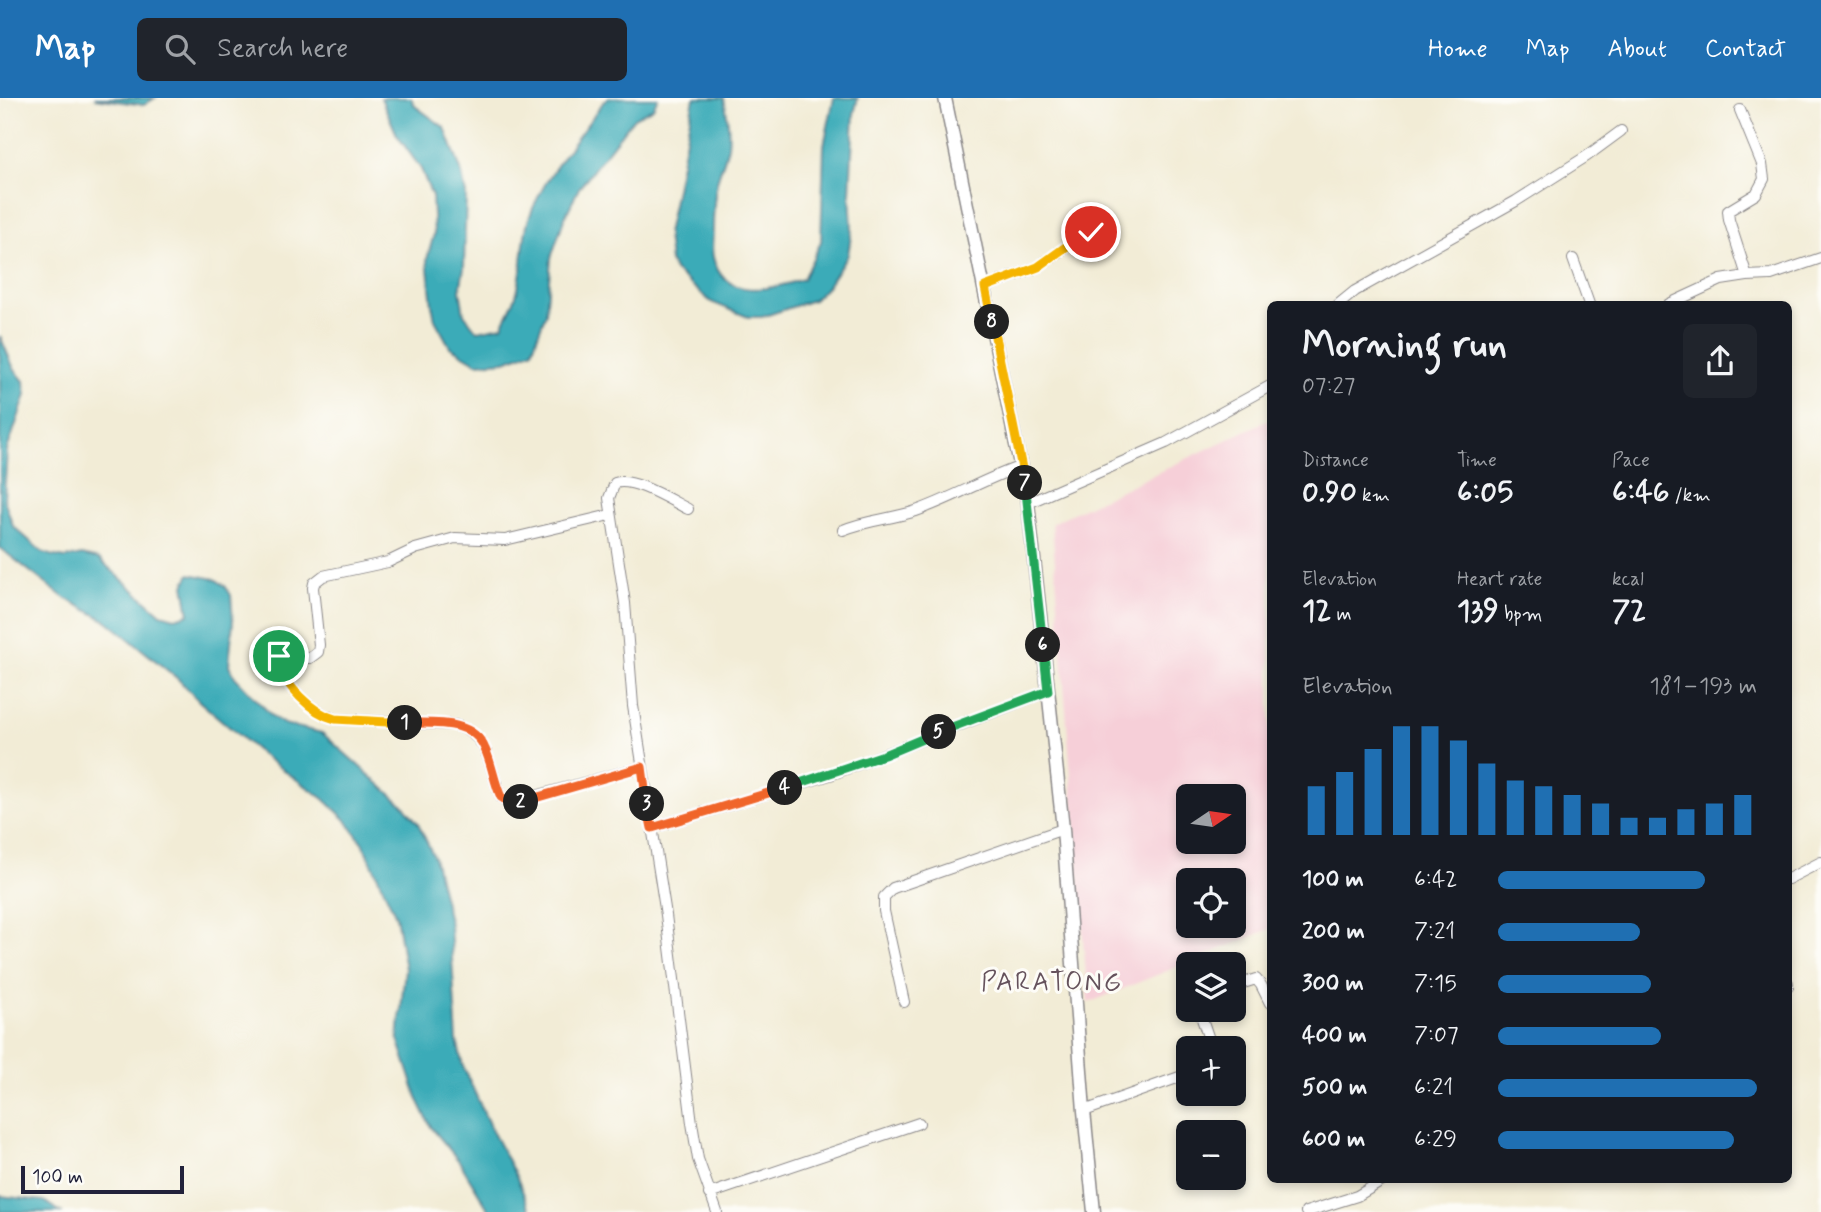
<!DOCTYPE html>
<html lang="en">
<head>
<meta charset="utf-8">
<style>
  :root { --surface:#171b24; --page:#20242c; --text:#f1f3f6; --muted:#9ea1a6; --accent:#1f6fb2 }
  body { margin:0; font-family:Mynerve,sans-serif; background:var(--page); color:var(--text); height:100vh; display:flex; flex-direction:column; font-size:26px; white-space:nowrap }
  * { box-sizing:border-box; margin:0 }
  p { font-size:23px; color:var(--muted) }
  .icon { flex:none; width:38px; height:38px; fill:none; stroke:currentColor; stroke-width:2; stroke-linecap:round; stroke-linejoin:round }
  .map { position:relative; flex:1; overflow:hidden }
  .sheet { position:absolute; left:1267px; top:203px; width:525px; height:882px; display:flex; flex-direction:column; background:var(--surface); border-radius:10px; box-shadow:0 4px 10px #0003 }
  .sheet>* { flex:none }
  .needle { width:46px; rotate:77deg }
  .buttons { position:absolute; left:1176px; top:686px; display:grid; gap:14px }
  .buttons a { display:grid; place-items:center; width:70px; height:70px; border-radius:10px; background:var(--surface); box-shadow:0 4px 10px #0003; font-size:35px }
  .scale { position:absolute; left:21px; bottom:18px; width:163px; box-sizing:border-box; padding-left:7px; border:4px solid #22223b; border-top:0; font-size:19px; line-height:24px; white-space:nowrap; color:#22223b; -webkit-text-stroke:5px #fdfcf7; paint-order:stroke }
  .pin { position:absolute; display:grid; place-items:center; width:60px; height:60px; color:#fff; margin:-30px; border:4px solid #fff; border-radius:50%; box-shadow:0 2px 7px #0007 }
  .km { position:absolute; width:35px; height:35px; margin:-18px; border-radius:50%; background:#222; color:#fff; font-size:19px; line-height:35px; text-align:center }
  .round { display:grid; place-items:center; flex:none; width:74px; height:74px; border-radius:10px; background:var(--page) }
  .overview { display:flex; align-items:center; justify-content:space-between; height:119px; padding:0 35px }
  h1 { font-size:38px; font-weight:700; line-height:52px }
  .metrics { display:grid; grid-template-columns:repeat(3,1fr); gap:10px; height:119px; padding:7px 35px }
  .metrics div { display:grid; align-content:center }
  .metrics b { font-size:30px; font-weight:700 }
  .metrics small { font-size:19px; font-weight:400 }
  .metrics p { font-size:19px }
  .chart { height:196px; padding:14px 35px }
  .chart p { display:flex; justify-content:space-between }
  .chart svg { width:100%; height:126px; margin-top:7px; stroke:var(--accent); stroke-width:6 }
  ul { padding:0 35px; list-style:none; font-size:23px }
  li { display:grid; grid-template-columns:112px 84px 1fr; align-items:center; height:52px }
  li i { height:18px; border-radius:9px; background:var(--accent) }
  header { display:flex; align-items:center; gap:42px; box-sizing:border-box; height:98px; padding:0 35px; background:var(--accent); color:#fff }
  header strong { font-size:33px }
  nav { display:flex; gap:38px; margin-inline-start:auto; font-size:24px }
  .search { width:490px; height:63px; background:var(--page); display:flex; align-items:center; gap:18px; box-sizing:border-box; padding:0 24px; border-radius:10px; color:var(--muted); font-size:26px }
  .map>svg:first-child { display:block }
</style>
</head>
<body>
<header>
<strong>Map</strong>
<div class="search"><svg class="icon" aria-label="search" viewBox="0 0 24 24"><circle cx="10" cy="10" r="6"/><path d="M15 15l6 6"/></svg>Search here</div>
<nav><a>Home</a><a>Map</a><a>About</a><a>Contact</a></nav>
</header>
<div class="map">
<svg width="1821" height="1114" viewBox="0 0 1821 1114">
  <rect width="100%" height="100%" fill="#fdfcf7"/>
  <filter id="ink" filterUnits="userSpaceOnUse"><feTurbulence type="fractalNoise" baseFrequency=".0143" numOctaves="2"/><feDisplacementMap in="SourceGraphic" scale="14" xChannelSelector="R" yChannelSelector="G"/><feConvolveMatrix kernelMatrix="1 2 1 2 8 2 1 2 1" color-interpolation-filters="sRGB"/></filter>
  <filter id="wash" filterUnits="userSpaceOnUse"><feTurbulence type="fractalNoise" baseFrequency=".00686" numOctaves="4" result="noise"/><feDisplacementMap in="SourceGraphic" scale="28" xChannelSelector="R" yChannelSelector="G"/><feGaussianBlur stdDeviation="1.57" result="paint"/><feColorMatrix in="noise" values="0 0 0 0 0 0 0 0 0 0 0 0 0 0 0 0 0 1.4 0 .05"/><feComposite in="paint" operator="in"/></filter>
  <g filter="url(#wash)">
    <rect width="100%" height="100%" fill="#f2ecd6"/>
    <!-- built -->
    <path fill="#f6cfd8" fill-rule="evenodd" d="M1270 321V831L1088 905 1052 425ZM1188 698H1234V744H1188ZM1188 782H1234V828H1188Z"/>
    <!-- water -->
    <path fill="#3babb8" stroke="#2e667a" stroke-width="2" d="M94 0H155L144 7Z
      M381 0H411L415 8 445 30 461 72 466 96 464 170 460 192 464 216 477 233 502 228C507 217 514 206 517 194 524 170 521 144 529 120 545 76 578 41 604 3L609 0H658L653 10 634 20 579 90 564 121 551 160 546 215 532 253 505 263 477 265 450 249 435 222 432 207 427 161 434 136 432 98 421 71 397 37Z
      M694 0H724C727 16 730 32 728 48 726 60 720 72 717 84 714 100 713 116 713 132 713 141 711 151 713 159 723 203 771 192 803 181L821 144 824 47 834 0H858L854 16 850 95 852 131 848 157 825 191 813 202 762 219H748L711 204 674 172 670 164 667 136Z
      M0 238 14 271 24 283 26 297 7 352 4 401 13 428 42 454 50 457 66 460 82 457 99 461 161 516 175 520 189 516 184 487 190 476 215 481 225 488 231 497 233 523 229 567 235 579 273 619 284 626 322 635 403 707 418 725 434 759 450 827 457 943 463 968 491 1031 517 1080 531 1114H490L459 1063 431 1029 418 1002 398 941 405 871 396 818 363 746 345 721 324 701 262 657 200 604 178 581 107 523 63 499 0 450Z
      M0 1098 44 1103 61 1114H0Z"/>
  </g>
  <g filter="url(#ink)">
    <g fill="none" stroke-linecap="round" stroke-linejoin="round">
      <!-- minor casing -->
      <g stroke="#8a8788" stroke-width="12">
        <path id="minor" d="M1740 12 1762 66 1764 81 1756 96 1728 113 1729 122 1747 178 1771 177 1821 160
          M1573 161 1589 206
          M985 189 1038 169 1074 143 1091 134 1111 130
          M1339 206 1355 193 1516 103 1587 58 1621 33
          M1669 206 1721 182 1747 178
          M1028 405 1166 345 1270 288
          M688 411C670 402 634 379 615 385L609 400 625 505 633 608 666 817 692 1025 698 1061 717 1114
          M610 417 505 442 455 440 415 451 388 464 323 478 314 485 313 490 319 547 318 554 310 560 279 558 276 560 275 565C288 588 309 613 335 621L455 627C493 639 487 668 501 699L510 705 642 669
          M843 432C866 422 892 421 916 413 953 400 986 380 1022 368
          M652 730 833 676 1048 593
          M1788 781 1821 764
          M1788 885V889
          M1234 888 1256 881 1261 887 1270 905
          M904 904 884 813V799L893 790 1063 731
          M1199 912 1212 950
          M1084 1013 1188 976
          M709 1096 919 1025
          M1306 1114 1357 1098 1384 1082"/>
      </g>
      <!-- tertiary casing -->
      <g stroke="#8a8788" stroke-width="15">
        <path id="tertiary" d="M945 0 1028 405 1063 731 1084 1013 1094 1114"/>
      </g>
      <!-- minor -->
      <use href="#minor" stroke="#fff" stroke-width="10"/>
      <!-- tertiary -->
      <use href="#tertiary" stroke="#fff" stroke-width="12"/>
    </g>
  </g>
  <g fill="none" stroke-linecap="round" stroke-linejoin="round" filter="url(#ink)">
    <!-- split-1 casing -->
    <g stroke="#fff" stroke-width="14">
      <path id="split-1" d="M279 558 276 560 275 565C288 588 309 614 335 621L405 625"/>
    </g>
    <!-- split-2 casing -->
    <g stroke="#fff" stroke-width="14">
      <path id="split-2" d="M405 625C432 626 473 620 485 651 492 666 494 684 501 699L510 705 521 704"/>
    </g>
    <!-- split-3 casing -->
    <g stroke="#fff" stroke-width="14">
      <path id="split-3" d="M521 704 642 669 647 706"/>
    </g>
    <!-- split-4 casing -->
    <g stroke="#fff" stroke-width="14">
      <path id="split-4" d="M647 706 652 730 785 690"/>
    </g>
    <!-- split-5 casing -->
    <g stroke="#fff" stroke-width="14">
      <path id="split-5" d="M785 690 884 657 939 634"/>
    </g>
    <!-- split-6 casing -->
    <g stroke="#fff" stroke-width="14">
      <path id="split-6" d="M939 634 1048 593 1043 547"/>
    </g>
    <!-- split-7 casing -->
    <g stroke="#fff" stroke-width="14">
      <path id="split-7" d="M1025 385 1043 547"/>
    </g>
    <!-- split-8 casing -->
    <g stroke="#fff" stroke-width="14">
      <path id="split-8" d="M992 224 1025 385"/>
    </g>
    <!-- split-9 casing -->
    <g stroke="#fff" stroke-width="14">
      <path id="split-9" d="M992 224 985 189 1038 169 1074 143 1091 134"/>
    </g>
    <!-- split-1 -->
    <use href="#split-1" stroke="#f5b400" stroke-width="9"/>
    <!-- split-2 -->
    <use href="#split-2" stroke="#f0652b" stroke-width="9"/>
    <!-- split-3 -->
    <use href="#split-3" stroke="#f0652b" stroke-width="9"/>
    <!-- split-4 -->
    <use href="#split-4" stroke="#f0652b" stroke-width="9"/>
    <!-- split-5 -->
    <use href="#split-5" stroke="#22a559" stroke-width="9"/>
    <!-- split-6 -->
    <use href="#split-6" stroke="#22a559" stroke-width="9"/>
    <!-- split-7 -->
    <use href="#split-7" stroke="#22a559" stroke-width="9"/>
    <!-- split-8 -->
    <use href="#split-8" stroke="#f5b400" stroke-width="9"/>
    <!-- split-9 -->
    <use href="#split-9" stroke="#f5b400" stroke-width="9"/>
  </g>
  <g text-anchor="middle" stroke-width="6" stroke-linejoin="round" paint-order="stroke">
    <!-- quarter labels -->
    <g font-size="26" letter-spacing="2" fill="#65525c" stroke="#fdfcf7">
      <text x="1052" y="892">PARATONG</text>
    </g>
  </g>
</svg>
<div class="buttons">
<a><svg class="needle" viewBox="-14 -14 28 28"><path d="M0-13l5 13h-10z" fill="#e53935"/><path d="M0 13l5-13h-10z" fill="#9ea1a6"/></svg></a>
<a><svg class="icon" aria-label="locate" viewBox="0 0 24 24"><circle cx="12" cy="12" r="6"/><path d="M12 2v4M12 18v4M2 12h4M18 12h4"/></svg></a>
<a><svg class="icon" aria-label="layers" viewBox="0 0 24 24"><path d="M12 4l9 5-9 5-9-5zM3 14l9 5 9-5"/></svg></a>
<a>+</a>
<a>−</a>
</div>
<div class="scale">100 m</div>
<div class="pin" style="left:279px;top:558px;background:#1e9e55"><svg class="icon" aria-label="arrive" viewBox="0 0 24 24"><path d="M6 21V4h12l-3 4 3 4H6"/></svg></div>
<div class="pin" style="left:1091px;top:134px;background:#d93025"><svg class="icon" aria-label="check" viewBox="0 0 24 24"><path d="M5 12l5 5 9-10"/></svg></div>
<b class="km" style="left:405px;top:625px">1</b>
<b class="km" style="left:521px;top:704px">2</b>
<b class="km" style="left:647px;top:706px">3</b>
<b class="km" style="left:785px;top:690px">4</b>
<b class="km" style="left:939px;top:634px">5</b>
<b class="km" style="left:1043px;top:547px">6</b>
<b class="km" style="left:1025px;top:385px">7</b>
<b class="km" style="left:992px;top:224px">8</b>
<section class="sheet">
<div class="overview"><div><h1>Morning run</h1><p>07:27</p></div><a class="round"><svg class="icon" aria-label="share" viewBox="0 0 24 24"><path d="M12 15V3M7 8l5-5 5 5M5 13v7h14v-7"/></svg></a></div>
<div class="metrics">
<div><p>Distance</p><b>0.90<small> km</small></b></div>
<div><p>Time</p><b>6:05</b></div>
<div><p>Pace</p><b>6:46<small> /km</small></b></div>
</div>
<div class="metrics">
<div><p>Elevation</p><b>12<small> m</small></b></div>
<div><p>Heart rate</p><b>139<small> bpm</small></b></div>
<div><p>kcal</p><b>72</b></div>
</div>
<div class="chart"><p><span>Elevation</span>181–193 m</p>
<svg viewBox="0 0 160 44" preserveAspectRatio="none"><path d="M5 44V27M15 44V22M25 44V14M35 44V6M45 44V6M55 44V11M65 44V19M75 44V25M85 44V27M95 44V30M105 44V33M115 44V38M125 44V38M135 44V35M145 44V33M155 44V30"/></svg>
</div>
<ul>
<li><b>100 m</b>6:42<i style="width:80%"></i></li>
<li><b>200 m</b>7:21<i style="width:55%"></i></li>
<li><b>300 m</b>7:15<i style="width:59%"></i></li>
<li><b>400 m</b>7:07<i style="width:63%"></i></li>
<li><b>500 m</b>6:21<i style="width:100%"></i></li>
<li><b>600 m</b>6:29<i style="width:91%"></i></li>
</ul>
</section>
</div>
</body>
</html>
